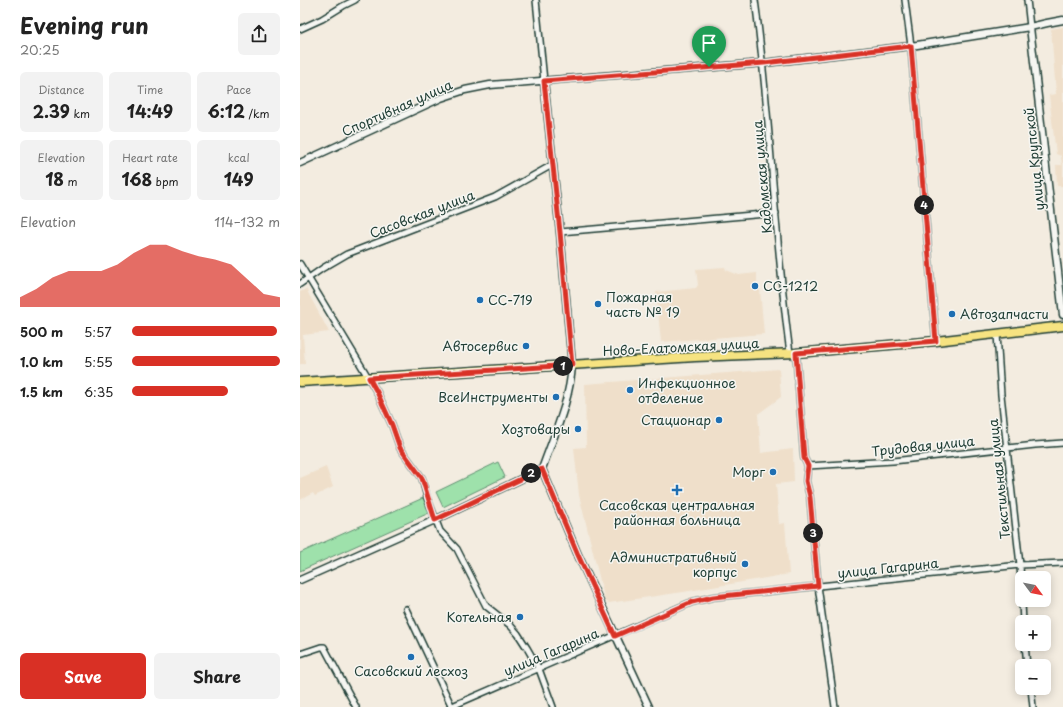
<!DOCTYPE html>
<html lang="en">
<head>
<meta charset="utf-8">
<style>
  :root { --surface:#fff; --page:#f2f2f2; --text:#222; --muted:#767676; --accent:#d93025 }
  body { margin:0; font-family:"Playpen Sans",sans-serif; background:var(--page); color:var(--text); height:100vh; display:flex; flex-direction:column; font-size:15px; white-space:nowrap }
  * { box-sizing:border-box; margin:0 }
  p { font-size:13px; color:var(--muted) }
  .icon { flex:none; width:22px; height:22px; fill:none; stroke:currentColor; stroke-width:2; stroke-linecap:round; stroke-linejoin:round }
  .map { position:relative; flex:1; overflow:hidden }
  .side { display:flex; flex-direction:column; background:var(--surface); width:300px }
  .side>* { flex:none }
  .needle { width:26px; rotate:122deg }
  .controls { position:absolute; left:715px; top:571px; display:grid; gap:8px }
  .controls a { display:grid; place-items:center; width:36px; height:36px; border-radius:6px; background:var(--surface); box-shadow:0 2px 10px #0003; font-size:20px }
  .pin { position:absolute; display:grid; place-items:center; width:34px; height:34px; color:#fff; margin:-41px -17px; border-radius:50% 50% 50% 0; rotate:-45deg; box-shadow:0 0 4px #0007 }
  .pin .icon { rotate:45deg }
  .km { position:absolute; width:20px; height:20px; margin:-10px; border-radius:50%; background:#222; color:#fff; font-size:11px; line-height:20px; text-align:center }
  .round { display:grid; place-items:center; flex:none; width:42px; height:42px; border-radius:6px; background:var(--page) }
  .headline { display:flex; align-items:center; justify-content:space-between; height:68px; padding:0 20px }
  h1 { font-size:22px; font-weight:700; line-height:30px }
  .figures { display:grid; grid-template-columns:repeat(3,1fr); gap:6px; height:68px; padding:4px 20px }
  .figures div { display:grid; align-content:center; border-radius:6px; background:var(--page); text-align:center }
  .figures b { font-size:17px; font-weight:700 }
  .figures small { font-size:11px; font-weight:400 }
  .figures p { font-size:11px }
  .chart { height:112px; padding:8px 20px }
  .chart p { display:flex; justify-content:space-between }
  .chart svg { width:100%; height:72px; margin-top:4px; fill:var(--accent); opacity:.7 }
  .button { display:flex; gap:8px; margin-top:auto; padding:8px 20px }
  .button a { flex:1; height:46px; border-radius:6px; background:var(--accent); color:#fff; font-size:16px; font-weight:700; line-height:46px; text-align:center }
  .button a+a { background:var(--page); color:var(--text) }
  ul { padding:0 20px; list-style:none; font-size:13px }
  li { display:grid; grid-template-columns:64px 48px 1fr; align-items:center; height:30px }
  li i { height:10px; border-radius:5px; background:var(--accent) }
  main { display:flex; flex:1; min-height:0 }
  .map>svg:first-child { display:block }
</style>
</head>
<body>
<main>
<section class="side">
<div class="headline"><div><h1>Evening run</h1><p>20:25</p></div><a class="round"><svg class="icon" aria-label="share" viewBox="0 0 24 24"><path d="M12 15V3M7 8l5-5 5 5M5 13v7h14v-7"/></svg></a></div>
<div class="figures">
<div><p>Distance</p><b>2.39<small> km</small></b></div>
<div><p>Time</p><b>14:49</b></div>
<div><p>Pace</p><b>6:12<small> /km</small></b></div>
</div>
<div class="figures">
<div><p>Elevation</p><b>18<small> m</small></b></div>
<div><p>Heart rate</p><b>168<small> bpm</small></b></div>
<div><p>kcal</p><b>149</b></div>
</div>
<div class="chart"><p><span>Elevation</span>114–132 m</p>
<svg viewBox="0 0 160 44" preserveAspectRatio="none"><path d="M0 44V38L10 33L20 26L30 22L40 22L50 22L60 18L70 11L80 6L90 6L100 10L110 13L120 15L130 18L140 27L150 36L160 38V44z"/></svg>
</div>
<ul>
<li><b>500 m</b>5:57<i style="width:98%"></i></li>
<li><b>1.0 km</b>5:55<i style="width:100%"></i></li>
<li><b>1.5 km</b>6:35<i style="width:65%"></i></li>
</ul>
<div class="button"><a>Save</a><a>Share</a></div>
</section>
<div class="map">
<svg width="763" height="707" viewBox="0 0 763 707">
  <rect width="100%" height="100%" fill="#f3ece0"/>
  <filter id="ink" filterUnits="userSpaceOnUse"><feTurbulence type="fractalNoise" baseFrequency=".025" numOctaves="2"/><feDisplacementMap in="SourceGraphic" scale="8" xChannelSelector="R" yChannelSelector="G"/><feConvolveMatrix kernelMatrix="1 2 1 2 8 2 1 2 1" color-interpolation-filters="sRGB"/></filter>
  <g filter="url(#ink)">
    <!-- built -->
    <path fill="#efdfca" d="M763 27V186H757L756 165H762L761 156 756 154 749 95 756 94 751 29Z
      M425 267 426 270 439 275 457 273V284L452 285V289H458L460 290 464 334 361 342 356 292 396 288 398 285 396 269Z
      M6 289 29 332 3 335 5 364H0V292Z
      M479 369 481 397 458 414 461 453 493 449 494 482 476 484 479 524 485 523 489 574 383 592 309 603 305 601 279 495 274 448 286 447 285 384Z
      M26 467 33 487 15 496 13 493 0 500V478Z"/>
    <!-- green -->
    <path fill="#9ee1ab" stroke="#5e8f70" d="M198 462 205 477 143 507 136 492Z
      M123 498 129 513 0 571V553Z"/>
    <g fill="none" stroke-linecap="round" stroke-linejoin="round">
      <!-- minor casing -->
      <g stroke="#1f3d34" stroke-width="8">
        <path id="minor" d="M236 0 244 81
          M455 0C471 117 474 236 490 353
          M605 0 611 46 636 341
          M727 0 730 27
          M0 29 22 19 43 6 55 0
          M260 232 476 213
          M0 264 77 392 92 425 100 448 122 478 127 497 140 531 157 549 186 606 210 625 218 634 227 648 239 669 253 707
          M0 284 23 268 47 254 195 197 252 165
          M697 334 701 395 720 565 723 622
          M496 353 504 458 508 466 506 481 510 497 518 586 535 707
          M508 466 593 461 735 445 763 443
          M106 609 152 707
          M725 644 727 666
          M0 654 21 647H24L56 707
          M731 688 733 707
          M150 707 392 602 413 597 720 565 763 563"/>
      </g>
      <!-- tertiary casing -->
      <g stroke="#1f3d34" stroke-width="9">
        <path id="tertiary" d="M730 27 763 315
          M244 81 260 232 272 365C270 401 254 435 242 469L278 555 349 707
          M0 163 141 98 165 90 190 85 464 63 611 46 730 27 747 23 763 20
          M0 580 135 520 242 469"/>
      </g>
      <!-- primary casing -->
      <g stroke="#1f3d34" stroke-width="11">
        <path id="primary" d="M0 382 395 357 496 353 636 341 763 326"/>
      </g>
      <!-- minor -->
      <use href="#minor" stroke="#f6f6f2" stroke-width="5"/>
      <!-- tertiary -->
      <use href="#tertiary" stroke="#f6f6f2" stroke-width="6"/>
      <!-- primary -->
      <use href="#primary" stroke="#f6e381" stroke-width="8"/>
    </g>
  </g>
  <g fill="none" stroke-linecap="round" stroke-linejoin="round" filter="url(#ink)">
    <!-- route casing -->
    <g stroke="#fff" stroke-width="8">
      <path id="route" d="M611 46 636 341 496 353 504 458 508 466 506 481 510 497 518 586 413 597 392 602 315 636 278 555 242 469 135 520 122 478 100 448 92 425 77 392 69 378 272 365 260 232 244 81 464 63Z"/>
    </g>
    <!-- route -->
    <use href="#route" stroke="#d93025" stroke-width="5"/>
  </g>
  <!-- markers -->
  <g fill="#1f6fb2" stroke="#f6f6f2" stroke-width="1.5">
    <circle cx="455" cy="286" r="4"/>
    <circle cx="180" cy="300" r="4"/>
    <circle cx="298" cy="304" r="4"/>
    <circle cx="652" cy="314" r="4"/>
    <circle cx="226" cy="346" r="4"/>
    <circle cx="330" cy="390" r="4"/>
    <circle cx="256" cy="397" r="4"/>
    <circle cx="419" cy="420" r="4"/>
    <circle cx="278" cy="429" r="4"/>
    <circle cx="473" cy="472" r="4"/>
    <path d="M375 484h4v4h4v4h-4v4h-4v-4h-4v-4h4z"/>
    <circle cx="445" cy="564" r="4"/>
    <circle cx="220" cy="617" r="4"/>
    <circle cx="111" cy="657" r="4"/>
  </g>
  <g text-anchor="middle" stroke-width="3" stroke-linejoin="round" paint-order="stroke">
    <!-- street labels -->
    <g font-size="13" fill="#1f3d34" stroke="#f6f6f2">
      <text transform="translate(97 108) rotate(-24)" y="5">Спортивная улица</text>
      <text transform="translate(734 159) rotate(-96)" y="5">улица Крупской</text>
      <text transform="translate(462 177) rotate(-95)" y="5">Кадомская улица</text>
      <text transform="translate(122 214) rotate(-21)" y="5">Сасовская улица</text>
      <text transform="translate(381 347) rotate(-3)" y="5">Ново-Елатомская улица</text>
      <text transform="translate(623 446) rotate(-6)" y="5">Трудовая улица</text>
      <text transform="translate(699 479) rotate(-96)" y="5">Текстильная улица</text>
      <text transform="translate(588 568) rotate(-6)" y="5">улица Гагарина</text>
      <text transform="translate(251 652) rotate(-23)" y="5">улица Гагарина</text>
    </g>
    <!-- poi labels -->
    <g font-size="13" fill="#1f3d34" stroke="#f6f6f2" text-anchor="end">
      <text x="463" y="291" text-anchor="start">СС-1212</text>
      <text x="306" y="302" text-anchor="start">Пожарная<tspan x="306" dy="15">часть № 19</tspan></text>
      <text x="188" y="305" text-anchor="start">СС-719</text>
      <text x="660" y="319" text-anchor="start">Автозапчасти</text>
      <text x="218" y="351">Автосервис</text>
      <text x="338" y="388" text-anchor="start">Инфекционное<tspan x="338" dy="15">отделение</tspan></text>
      <text x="248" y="402">ВсеИнструменты</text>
      <text x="411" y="425">Стационар</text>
      <text x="270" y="434">Хозтовары</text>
      <text x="465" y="477">Морг</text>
      <text x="377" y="510" text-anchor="middle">Сасовская центральная<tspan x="377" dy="15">районная больница</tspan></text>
      <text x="437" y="562">Административный<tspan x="437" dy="15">корпус</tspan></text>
      <text x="212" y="622">Котельная</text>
      <text x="111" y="676" text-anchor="middle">Сасовский лесхоз</text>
    </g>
  </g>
</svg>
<div class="controls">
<a><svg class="needle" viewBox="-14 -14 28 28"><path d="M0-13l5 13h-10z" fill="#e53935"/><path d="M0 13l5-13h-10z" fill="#767676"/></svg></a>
<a>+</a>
<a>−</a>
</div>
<div class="pin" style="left:409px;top:67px;background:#1e9e55"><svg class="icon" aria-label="arrive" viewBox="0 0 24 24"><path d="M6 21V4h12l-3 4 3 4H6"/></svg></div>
<b class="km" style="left:263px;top:366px">1</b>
<b class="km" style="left:231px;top:473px">2</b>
<b class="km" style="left:513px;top:533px">3</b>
<b class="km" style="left:624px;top:205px">4</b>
</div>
</main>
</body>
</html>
